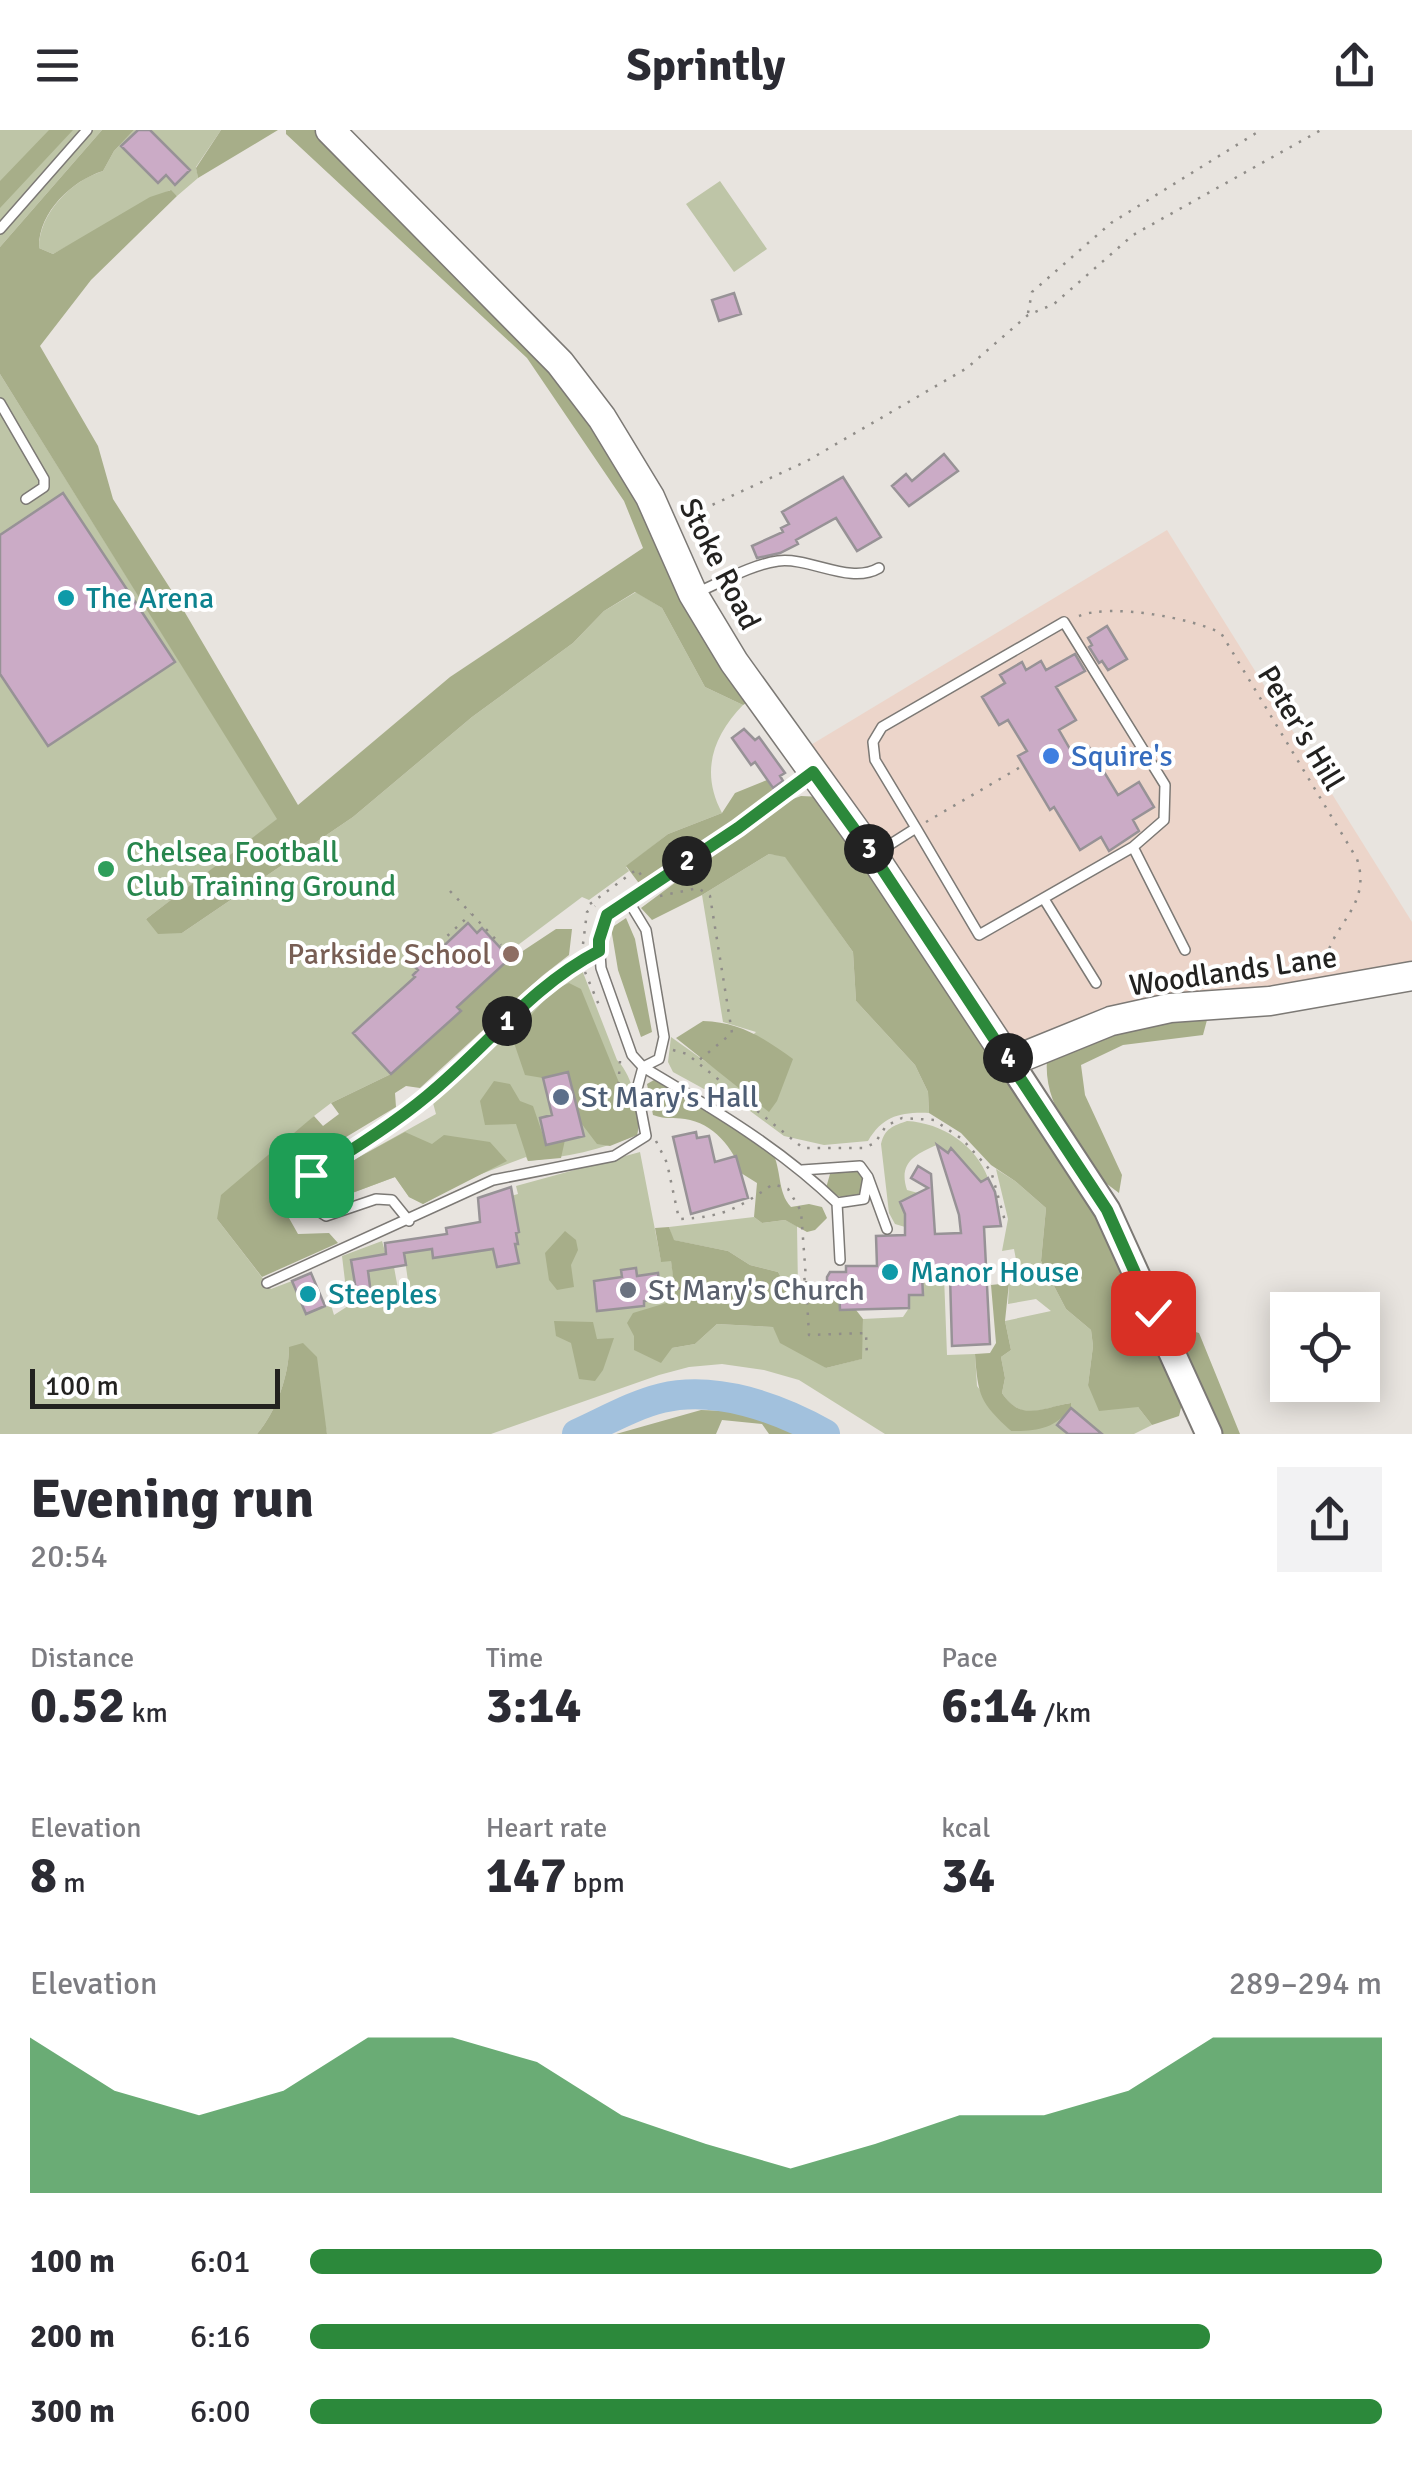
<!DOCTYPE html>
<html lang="en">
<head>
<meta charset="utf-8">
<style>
  :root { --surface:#fff; --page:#f2f2f3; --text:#2b2b33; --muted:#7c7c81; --accent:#2c893b }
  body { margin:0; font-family:Signika,sans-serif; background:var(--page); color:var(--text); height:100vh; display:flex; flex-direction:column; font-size:38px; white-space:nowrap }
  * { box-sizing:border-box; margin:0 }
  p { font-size:32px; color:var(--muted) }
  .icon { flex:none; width:55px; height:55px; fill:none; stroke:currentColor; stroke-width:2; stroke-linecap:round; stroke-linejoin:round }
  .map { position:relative; height:1304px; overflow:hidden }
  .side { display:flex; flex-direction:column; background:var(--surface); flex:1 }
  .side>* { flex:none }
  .fabs { position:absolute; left:1270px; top:1162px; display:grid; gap:20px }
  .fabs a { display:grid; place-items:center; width:110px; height:110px; border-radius:0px; background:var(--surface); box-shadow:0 5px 25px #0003; font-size:50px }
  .scale { position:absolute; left:30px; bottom:25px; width:250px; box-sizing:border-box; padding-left:10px; border:5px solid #232220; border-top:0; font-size:28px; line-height:35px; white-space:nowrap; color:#232220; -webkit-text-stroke:8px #fff; paint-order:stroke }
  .pin { position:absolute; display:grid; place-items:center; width:85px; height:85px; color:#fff; margin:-42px; border-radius:20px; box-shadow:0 5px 15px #0006 }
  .km { position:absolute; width:50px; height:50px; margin:-25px; border-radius:50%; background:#222; color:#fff; font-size:28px; line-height:50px; text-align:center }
  .round { display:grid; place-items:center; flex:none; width:105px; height:105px; border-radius:0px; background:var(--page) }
  .head { display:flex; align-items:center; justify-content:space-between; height:170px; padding:0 30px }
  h1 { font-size:55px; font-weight:700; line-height:75px }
  .stats { display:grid; grid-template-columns:repeat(3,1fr); gap:15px; height:170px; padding:10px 30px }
  .stats div { display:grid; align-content:center }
  .stats b { font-size:50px; font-weight:700 }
  .stats small { font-size:28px; font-weight:400 }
  .stats p { font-size:28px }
  .chart { height:280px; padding:20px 30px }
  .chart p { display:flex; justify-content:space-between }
  .chart svg { width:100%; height:180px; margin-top:10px; fill:var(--accent); opacity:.7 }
  ul { padding:0 30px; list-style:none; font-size:32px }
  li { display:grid; grid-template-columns:160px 120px 1fr; align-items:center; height:75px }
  li i { height:25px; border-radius:12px; background:var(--accent) }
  header { display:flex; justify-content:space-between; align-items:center; height:130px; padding:0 30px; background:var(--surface); font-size:45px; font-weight:700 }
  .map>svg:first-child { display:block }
</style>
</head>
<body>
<header><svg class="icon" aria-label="menu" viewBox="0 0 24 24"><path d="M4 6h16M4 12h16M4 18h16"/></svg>Sprintly<svg class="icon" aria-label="share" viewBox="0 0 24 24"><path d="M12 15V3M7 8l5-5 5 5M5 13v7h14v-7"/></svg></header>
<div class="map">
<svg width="1412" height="1304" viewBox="0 0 1412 1304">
  <rect width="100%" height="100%" fill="#e8e4df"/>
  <!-- commercial -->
  <path fill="#ecd5ca" d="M1167 400 1412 792V834L1011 918 809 616Z"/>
  <!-- green -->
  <path fill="#bec5a7" d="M0 0H102L0 117Z
    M134 0H221L196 37 198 48 177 66 170 60 53 124 39 118C39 83 71 51 103 41L114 21Z
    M720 51 767 119 734 142 686 74Z
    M0 244 278 689 146 789 182 803 353 687 472 587 573 513 604 481 636 462 662 478 705 557 743 575C713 606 700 642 722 683L668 704 626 737 629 741 589 770 582 767 506 824 483 798 477 803 468 794 433 826 429 823 415 836 418 840 415 847 354 903 391 944 331 973 314 986 217 1089 271 1159 292 1151 305 1184 331 1175 334 1185 348 1176 342 1126 382 1111 386 1125 351 1130 357 1165 371 1163 368 1141 394 1137 398 1159 409 1158 404 1123 432 1118 434 1128 518 1114 516 1103 519 1102 511 1066 518 1064 516 1056 640 1022 661 1131 671 1130 679 1189 672 1218 695 1214 717 1194 773 1197 826 1238 861 1229 863 1189 903 1187 909 1178V1165H922V1146H944L947 1225 975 1224 977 1256 1011 1301 1071 1278 1070 1273C1040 1279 1021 1292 1002 1263L1005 1248 1001 1227 1011 1220 1005 1191 1051 1181 1036 1169 1008 1174 1009 1153 1029 1149 1027 1139 1018 1140 1014 1119 1002 1121 1008 1089 996 1039 1015 1051 1046 1078 1041 1131 1066 1179 1091 1200 1093 1216 1088 1255 1138 1277 1152 1295 1134 1304H885L799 1250 764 1240 722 1234 689 1237 659 1245 491 1304H327L320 1267 289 1217C289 1246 276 1282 257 1304H0Z
    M769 724 785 726 853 822 856 871 915 935 928 962 929 983C900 982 883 986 868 1011L824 1015 784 1006 727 964 712 958 704 959 673 942 668 932 671 907 716 939 756 902 723 892 702 765Z
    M582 840 617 930C633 946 642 984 637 1005 600 1020 567 1027 528 1031L526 1027 468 1049 423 1074 409 1067 395 1047 328 1072 313 1064 314 1052 436 984 433 973 550 858Z
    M907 991C942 993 976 1015 988 1048L981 1052 951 1018 948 1023 937 1015C915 1024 898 1033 907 1060L918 1063 900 1072 905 1084V1097L895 1094 889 1083 881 1014C885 998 893 996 907 991Z
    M754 1087 762 1093 785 1090 797 1096 798 1158 839 1159V1164L818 1167 790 1163 778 1142 750 1135 728 1121 673 1110 669 1097Z"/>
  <!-- forest -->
  <path fill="#a7ae89" d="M49 0H73L0 78V51Z
    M102 0H134L114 21 103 41C71 51 38 83 39 118L53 124 150 67 171 60 177 66 91 150 40 216 98 316 113 369 177 469 298 675 450 547 643 418 624 371 527 228 286 4V0H322L600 294 748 572 743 575 705 557 662 478 635 462 604 481 573 513 472 587 353 687 182 803 158 804 146 789 277 689 0 244V117Z
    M221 0H278L198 48 196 38Z
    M767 650 774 662 641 756 626 736 668 704 722 683 735 663Z
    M801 666 822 667 944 858 1097 1084 1183 1270 1179 1286 1152 1295 1138 1277 1099 1281 1088 1255 1093 1216 1091 1200 1066 1179 1041 1131 1046 1078 1015 1051 991 1035 961 1003 929 983 928 962 915 935 856 871 853 822 785 727 769 724 702 765 652 790 641 778 782 673Z
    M626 788 635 809 652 902 641 907 618 840 611 798Z
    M556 799H572L569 825 542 846 420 958 406 956 395 963 396 977 278 1048 276 1065 298 1104 329 1103 338 1113 262 1147 217 1089 221 1065 314 986 323 996 339 984 331 973 391 944 460 881 457 877 506 832Z
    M569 853 581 859 620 955C636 969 642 984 637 1005L610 1016 597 1014 581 993 568 943 543 948 525 945 512 907 553 860Z
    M1196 886 1207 890 1203 905 1123 915 1081 935 1085 965 1122 1045 1119 1063 1107 1054C1081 1017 1043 978 1047 930L1090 905Z
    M703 891C740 892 764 908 793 929L777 971 769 982 676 908Z
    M654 950 681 963 772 1021C782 1040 777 1062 791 1077L809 1074 822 1077 827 1088 815 1100 807 1102 785 1090 762 1093 754 1087 757 1053 741 1043C734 1018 713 993 685 989 673 987 667 990 653 985L647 954Z
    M494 951 510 954 520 971 533 976 546 1014 565 1010 561 1028 528 1031 516 994 485 995 480 971Z
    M405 1002 432 1014 444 1005 490 1012 507 1031 423 1074 409 1067 395 1047 328 1072 313 1064 314 1052Z
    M843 1040 860 1041 864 1052 862 1065C846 1071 839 1068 826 1058L830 1044Z
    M669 1097 674 1110 728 1121 750 1135 778 1142 790 1163 818 1167 839 1164 840 1180H856L863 1189 862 1229 826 1238 780 1213 773 1197 717 1194 695 1214 672 1218 661 1233 634 1220V1206L627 1193 633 1183 676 1170 671 1131 661 1132 655 1098Z
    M565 1101 576 1110 578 1120 571 1135 574 1157 557 1160 549 1150 545 1123Z
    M1009 1153 1005 1191 1011 1220 1001 1227 1005 1248 1002 1263C1021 1292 1041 1278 1071 1273V1278C1054 1299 1038 1301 1011 1301 980 1272 978 1267 975 1224L990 1223 996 1213 991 1155Z
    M554 1191 593 1192 597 1209 614 1208 603 1240 595 1251 579 1249 571 1213 556 1206Z
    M1175 1196 1199 1203 1240 1304H1218L1177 1212Z
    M303 1213 317 1227 327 1304H257C276 1282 289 1246 289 1217Z
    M701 1280 756 1282 798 1304H769L762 1294 722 1290 716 1304H616Z"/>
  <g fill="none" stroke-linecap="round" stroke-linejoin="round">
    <!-- river -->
    <path stroke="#a2c1dd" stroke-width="30" d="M577 1304C604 1292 633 1275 662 1268 716 1255 779 1278 825 1304"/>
  </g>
  <!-- building -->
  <path fill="#cbabc6" stroke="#979296" stroke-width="2.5" d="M138 0H150L190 40 175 55 166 45 158 53 121 16Z
    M734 163 741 184 719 191 712 170Z
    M944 324 958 341 909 376 892 356 906 344 912 351Z
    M843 347 881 407 857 421 836 388 796 410 798 414 780 423 757 428 752 416 783 402 781 398 789 394 782 382Z
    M63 363 175 532 48 616 0 544V405Z
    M1107 496 1127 529 1108 540 1102 531 1099 533 1089 517 1092 515 1088 508Z
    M1075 524 1085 541 1056 557 1076 590 1059 600 1074 626 1089 617 1118 665 1139 652 1154 677 1133 690 1139 701 1109 721 1101 707 1080 720 1054 677 1050 680 1018 626 1027 621 1008 590 999 595 982 567 1005 553 1000 545 1022 532 1026 540 1041 531 1046 540Z
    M744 599 755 610 759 607 785 643 780 646 783 651 773 658 755 632 751 635 732 608Z
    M468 793 477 803 482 798 506 824 502 828 506 832 457 877 461 881 391 944 353 903 415 847 413 845 418 840 414 836 429 822 433 826Z
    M568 942 584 1006 546 1015 540 988 552 985 543 948Z
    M696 1002 697 1008 709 1006 715 1032 736 1026 748 1068 691 1084 673 1007Z
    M937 1015 948 1023 951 1018 981 1052 988 1048 995 1062 1001 1096 984 1097 990 1214 952 1216 950 1146H922L923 1165H909V1178L840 1180 839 1159H827V1147L830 1142H846V1136H877L876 1106 905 1105V1084L900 1072 928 1058 911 1048 918 1036 931 1044 935 1104 961 1103 959 1085Z
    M511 1057 519 1102 516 1103 518 1114H515L519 1133 497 1137 493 1119 433 1128 432 1119 404 1123 406 1135 368 1141 371 1164 357 1166 351 1130 386 1124 385 1113 447 1104 446 1098 480 1092 478 1068Z
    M636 1138 637 1146 658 1143 661 1169 644 1171V1176L597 1181 594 1151 622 1147 621 1140Z
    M311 1143 325 1176 306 1184 292 1151Z
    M1071 1278 1102 1304H1068L1057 1295Z"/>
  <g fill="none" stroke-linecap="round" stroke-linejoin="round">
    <!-- lane casing -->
    <g stroke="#7c7975" stroke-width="12">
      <path id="lane" d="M0 99 87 0
        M0 273 44 349V357L26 369
        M696 463C722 452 750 435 778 431 810 427 850 455 879 438
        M1133 717 1185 820
        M875 724 916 698 979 805 1133 717 1164 690 1165 655 1064 492 882 597 873 612 875 630 916 698
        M1044 769 1096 853
        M629 772 646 800 664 907 659 929 643 937
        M643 937C712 978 779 1017 837 1073L840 1130
        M802 1040 860 1036 868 1047 864 1069 837 1073
        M868 1047 887 1099
        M409 1091 392 1070 376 1069 326 1086 309 1075 303 1062C317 1032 359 1017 386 997 400 986 416 976 429 964 486 916 532 855 599 821
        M267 1153 493 1050 614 1026 646 1006 637 959 643 937 632 925 601 838 599 810 607 785 738 698 811 643"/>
    </g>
    <!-- secondary casing -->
    <g stroke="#7c7975" stroke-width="29">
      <path id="secondary" d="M1010 932 1107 1080 1209 1304"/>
    </g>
    <!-- primary casing -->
    <g stroke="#7c7975" stroke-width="31">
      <path id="primary" d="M330 0 560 233 602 288 650 367 693 464 734 532 873 725 1010 932 1111 891 1170 878 1270 871 1412 846"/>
    </g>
    <!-- path -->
    <path stroke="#908d89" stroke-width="2.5" stroke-dasharray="2.5 8" stroke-linecap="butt" d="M1028 183 1032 162 1111 93 1261 0
      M684 388 807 331 967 238 1028 185 1054 174 1133 105 1321 0
      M1079 486C1111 473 1191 488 1221 503L1357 729C1373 778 1328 795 1325 837
      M926 692 1024 635
      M450 761 501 815
      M660 766 698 758 710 766 732 903 698 931
      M590 774 637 739 641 745
      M583 814 587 782 595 776
      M432 820 471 784
      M585 842 601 880
      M673 920 687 924 803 1018H863L875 1013 886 996 902 988 934 990 962 1009 991 1041 1005 1091
      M620 931 618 960H625
      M656 1011 667 1033 679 1089C723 1087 738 1079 773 1054L788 1059 801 1081 806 1149 671 1159
      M806 1151 809 1205 866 1203 867 1228"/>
    <!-- lane -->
    <use href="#lane" stroke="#fff" stroke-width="9"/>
    <!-- secondary -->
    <use href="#secondary" stroke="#fff" stroke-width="25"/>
    <!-- primary -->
    <use href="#primary" stroke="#fff" stroke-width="28"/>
  </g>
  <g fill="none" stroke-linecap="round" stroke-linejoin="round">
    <!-- route casing -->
    <g stroke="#fff" stroke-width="20">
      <path id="route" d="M311 1045C351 1021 391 996 427 966 486 918 531 856 599 821V810L607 785 738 698 813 642 873 725 1107 1080 1153 1183"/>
    </g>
    <!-- route -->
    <use href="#route" stroke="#2c893b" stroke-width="12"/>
  </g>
  <!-- markers -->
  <g fill="#0f9aa8" stroke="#fff" stroke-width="4">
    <circle cx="66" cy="468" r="10"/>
    <circle cx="890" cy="1142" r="10"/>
    <circle cx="308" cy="1164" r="10"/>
  </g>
  <circle fill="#3f7fe0" stroke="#fff" stroke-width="4" cx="1051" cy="626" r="10"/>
  <circle fill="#2e9e5b" stroke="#fff" stroke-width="4" cx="106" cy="739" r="10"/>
  <circle fill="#8d6e63" stroke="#fff" stroke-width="4" cx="511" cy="824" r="10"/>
  <circle fill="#5c6f8a" stroke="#fff" stroke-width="4" cx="561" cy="967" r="10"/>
  <circle fill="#6b7280" stroke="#fff" stroke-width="4" cx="628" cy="1160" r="10"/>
  <g text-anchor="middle" stroke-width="8" stroke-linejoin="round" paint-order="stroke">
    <!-- street labels -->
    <g font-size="30" fill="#232220" stroke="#fff">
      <text transform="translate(720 434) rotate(63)" y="10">Stoke Road</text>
      <text transform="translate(1301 598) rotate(59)" y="10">Peter's Hill</text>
      <text transform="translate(1233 841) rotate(-8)" y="10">Woodlands Lane</text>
    </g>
    <!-- culture labels -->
    <g font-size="30" fill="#0d838f" stroke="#fff" text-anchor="start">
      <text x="86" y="478">The Arena</text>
      <text x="910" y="1152">Manor House</text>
      <text x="328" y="1174">Steeples</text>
    </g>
    <!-- shop labels -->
    <g font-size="30" fill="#366cbe" stroke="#fff" text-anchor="start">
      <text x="1071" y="636">Squire's</text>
    </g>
    <!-- leisure labels -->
    <g font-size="30" fill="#27864d" stroke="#fff" text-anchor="start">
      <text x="126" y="732">Chelsea Football<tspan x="126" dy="34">Club Training Ground</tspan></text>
    </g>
    <!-- education labels -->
    <g font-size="30" fill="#785e54" stroke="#fff" text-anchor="end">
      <text x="491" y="834">Parkside School</text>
    </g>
    <!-- service labels -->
    <g font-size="30" fill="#4e5e75" stroke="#fff" text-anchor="start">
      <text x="581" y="977">St Mary's Hall</text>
    </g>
    <!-- worship labels -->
    <g font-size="30" fill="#5b616d" stroke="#fff" text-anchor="start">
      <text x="648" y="1170">St Mary's Church</text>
    </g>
  </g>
</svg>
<div class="fabs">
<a><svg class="icon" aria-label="locate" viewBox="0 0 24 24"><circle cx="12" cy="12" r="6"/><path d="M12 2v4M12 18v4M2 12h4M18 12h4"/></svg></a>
</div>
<div class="scale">100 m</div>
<div class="pin" style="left:311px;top:1045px;background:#1e9e55"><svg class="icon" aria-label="arrive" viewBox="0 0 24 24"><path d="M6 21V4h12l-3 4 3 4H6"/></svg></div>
<div class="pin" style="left:1153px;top:1183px;background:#d93025"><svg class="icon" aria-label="check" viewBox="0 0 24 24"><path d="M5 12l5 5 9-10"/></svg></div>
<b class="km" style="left:507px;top:891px">1</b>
<b class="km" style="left:687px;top:731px">2</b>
<b class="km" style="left:869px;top:719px">3</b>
<b class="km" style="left:1008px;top:928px">4</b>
</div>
<section class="side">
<div class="head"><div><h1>Evening run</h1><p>20:54</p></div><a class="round"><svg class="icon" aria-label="share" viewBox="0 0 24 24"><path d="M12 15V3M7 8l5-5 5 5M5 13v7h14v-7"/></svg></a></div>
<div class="stats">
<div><p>Distance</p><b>0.52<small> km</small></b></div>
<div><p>Time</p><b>3:14</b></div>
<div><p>Pace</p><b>6:14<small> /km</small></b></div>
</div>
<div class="stats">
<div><p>Elevation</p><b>8<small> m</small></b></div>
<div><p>Heart rate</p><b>147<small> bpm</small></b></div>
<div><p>kcal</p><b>34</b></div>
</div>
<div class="chart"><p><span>Elevation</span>289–294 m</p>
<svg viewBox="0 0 160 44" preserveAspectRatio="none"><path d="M0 44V6L10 19L20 25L30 19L40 6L50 6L60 12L70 25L80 32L90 38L100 32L110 25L120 25L130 19L140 6L150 6L160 6V44z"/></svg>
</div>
<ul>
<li><b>100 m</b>6:01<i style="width:100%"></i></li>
<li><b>200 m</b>6:16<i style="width:84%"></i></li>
<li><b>300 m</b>6:00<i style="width:100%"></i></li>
</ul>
</section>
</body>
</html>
